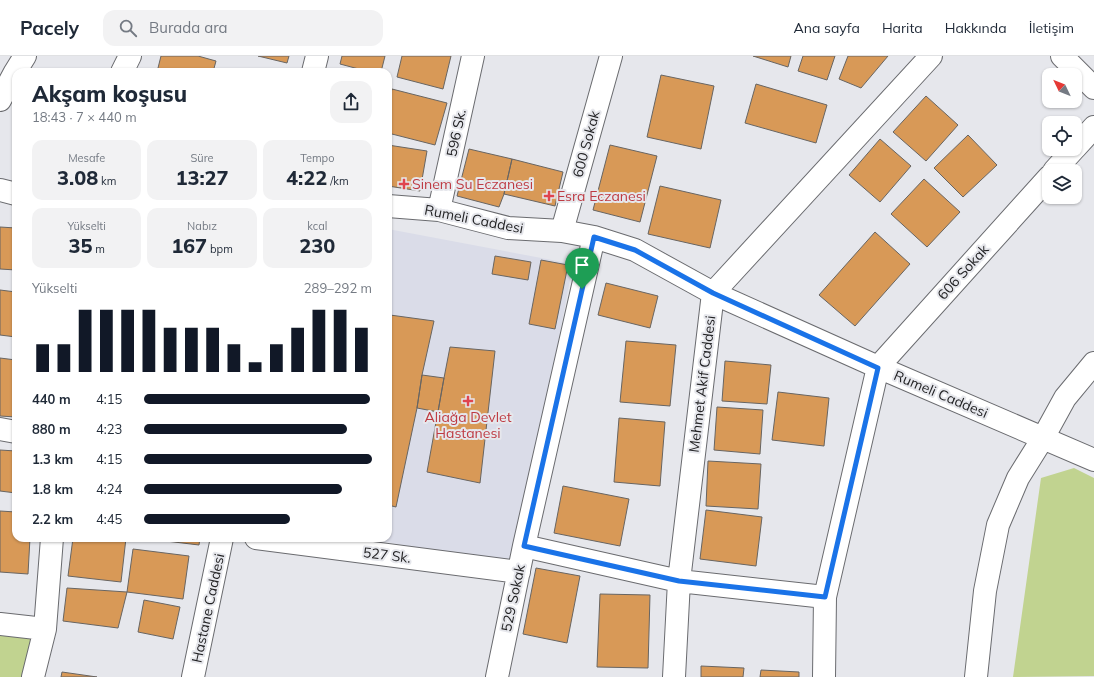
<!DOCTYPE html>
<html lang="tr">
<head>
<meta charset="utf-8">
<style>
  :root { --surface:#fff; --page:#f2f2f3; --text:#1f2937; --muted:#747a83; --line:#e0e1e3; --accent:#111827 }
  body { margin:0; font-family:Mulish,sans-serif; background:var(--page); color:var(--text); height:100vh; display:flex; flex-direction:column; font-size:15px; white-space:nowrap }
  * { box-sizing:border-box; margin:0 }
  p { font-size:13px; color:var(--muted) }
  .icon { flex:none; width:22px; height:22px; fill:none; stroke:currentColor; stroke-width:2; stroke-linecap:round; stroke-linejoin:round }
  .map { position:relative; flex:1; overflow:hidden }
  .details { position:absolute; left:12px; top:12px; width:380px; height:474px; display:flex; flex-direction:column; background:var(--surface); border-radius:12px; box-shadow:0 1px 3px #0004 }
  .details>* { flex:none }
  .needle { width:26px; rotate:313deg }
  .tools { position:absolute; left:1042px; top:12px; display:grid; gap:8px }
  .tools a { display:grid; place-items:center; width:40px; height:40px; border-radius:8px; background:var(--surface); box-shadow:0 1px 3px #0004; font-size:20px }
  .pin { position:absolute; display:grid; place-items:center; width:34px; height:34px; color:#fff; margin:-41px -17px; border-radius:50% 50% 50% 0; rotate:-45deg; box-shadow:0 0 4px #0007 }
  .pin .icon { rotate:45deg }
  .round { display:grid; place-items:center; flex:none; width:42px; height:42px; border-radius:12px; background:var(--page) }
  .head { display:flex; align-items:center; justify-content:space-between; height:68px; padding:0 20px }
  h1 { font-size:22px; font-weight:800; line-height:30px }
  .stats { display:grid; grid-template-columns:repeat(3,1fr); gap:6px; height:68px; padding:4px 20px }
  .stats div { display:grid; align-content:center; border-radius:10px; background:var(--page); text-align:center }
  .stats b { font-size:20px; font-weight:800 }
  .stats small { font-size:11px; font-weight:400 }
  .stats p { font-size:11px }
  .chart { height:112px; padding:8px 20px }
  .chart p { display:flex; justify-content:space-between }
  .chart svg { width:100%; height:72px; margin-top:4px; stroke:var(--accent); stroke-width:6 }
  ul { padding:0 20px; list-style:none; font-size:13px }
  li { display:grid; grid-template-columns:64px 48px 1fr; align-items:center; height:30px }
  li i { height:10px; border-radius:5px; background:var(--accent) }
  header { display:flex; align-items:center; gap:24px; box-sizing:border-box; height:56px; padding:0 20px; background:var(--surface); border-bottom:1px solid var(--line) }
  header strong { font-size:19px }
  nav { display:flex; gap:22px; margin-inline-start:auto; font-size:14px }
  .search { width:280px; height:36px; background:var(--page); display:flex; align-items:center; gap:10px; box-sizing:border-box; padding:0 14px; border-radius:12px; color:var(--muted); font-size:15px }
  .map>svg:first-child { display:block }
</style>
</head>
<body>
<header>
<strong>Pacely</strong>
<div class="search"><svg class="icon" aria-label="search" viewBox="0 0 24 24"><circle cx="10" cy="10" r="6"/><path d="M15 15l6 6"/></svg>Burada ara</div>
<nav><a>Ana sayfa</a><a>Harita</a><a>Hakkında</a><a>İletişim</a></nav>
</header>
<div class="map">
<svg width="1094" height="621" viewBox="0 0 1094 621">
  <rect width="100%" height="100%" fill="#e6e7ec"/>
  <!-- built -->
  <path fill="#dadce8" d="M388 173 573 208 516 510 365 482H388Z"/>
  <!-- green -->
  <path fill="#c1d390" d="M1074 412 1094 422V620L1013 621 1041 422Z
    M0 568 45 573 33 621H0Z"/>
  <!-- building -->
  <path fill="#d89957" stroke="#686562" d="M161 0H198L216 5 213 16H157Z
    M258 0H289L287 7Z
    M342 0H385L381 16H370L340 8Z
    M402 0H451L443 33 397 21Z
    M753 0H791L788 11Z
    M803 0H835L827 24 798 15Z
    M848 0H888L861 32 839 23Z
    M661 19 714 30 701 93 647 81Z
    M756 28 827 49 816 87 745 67Z
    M392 33 447 47 435 89 388 77V50Z
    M926 40 958 69 926 105 893 76Z
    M968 79 997 109 963 141 934 112Z
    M880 83 911 110 880 146 849 119Z
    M388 89 427 95 420 135 388 130Z
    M610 89 657 100 640 166 593 154Z
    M469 93 512 103 504 138 499 151 457 140Z
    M512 103 563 116 555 150 504 138Z
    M924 123 960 156 927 191 891 158Z
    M660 130 721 144 710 192 648 178Z
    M0 171 16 172V214L0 213Z
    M875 176 910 208 855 270 819 239Z
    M495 200 531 206 528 224 492 218Z
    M541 204 568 209 555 273 529 268Z
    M606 227 658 240 650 272 598 259Z
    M0 234 16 236V281L0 279Z
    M390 259 434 265 422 319 417 352 396 451 388 449V273Z
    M626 285 676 289 670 350 620 346Z
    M450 291 495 295 480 427 427 416 444 322Z
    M0 302 16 304V361L0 360Z
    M725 305 771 309 767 348 722 345Z
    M422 319 444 322 438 356 417 352Z
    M778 336 829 342 824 390 772 384Z
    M717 351 763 354 760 398 714 394Z
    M619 362 665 366 660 430 614 426Z
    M0 394 16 395V437L0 435Z
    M708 405 761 408 758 453 706 450Z
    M563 430 629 443 620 490 554 477Z
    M706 454 762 461 756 510 700 503Z
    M0 455 16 456V482H30L28 518 0 516Z
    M73 482H126L121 526 68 520Z
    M141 482H200L199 489Z
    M133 493 189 500 183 543 127 536Z
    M536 512 580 520 567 587 523 578Z
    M67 532 127 536 118 572 63 565Z
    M600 538 650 539 648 612 597 611Z
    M144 544 180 551 173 583 138 576Z
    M701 610 744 612 743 621H701Z
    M761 614 799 616V621H760Z
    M62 616 97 621H61Z"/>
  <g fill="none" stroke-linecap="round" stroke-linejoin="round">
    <!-- minor casing -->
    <g stroke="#6a6b6f" stroke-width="24">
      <path id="minor" d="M1062 0 1094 32
        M122 16 130 0
        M313 16 317 0
        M0 44 15 16 25 0
        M1075 92 1094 71
        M1054 115 1074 93
        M0 134 16 138
        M388 150 439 154 508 172 562 175 594 181 635 194 713 237 878 311 1094 404
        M439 154 473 0
        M562 175 611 0
        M0 373 16 376
        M256 482 519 516
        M524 490 679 525 825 541
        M0 568 45 573
        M33 621 45 573 52 482
        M193 621 222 482
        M497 621 524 490 594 181
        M674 621 679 525 713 237 931 0
        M824 621 825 541 878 311 1049 121
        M976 621 985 535 998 469 1018 422 1043 382 1065 342 1094 307"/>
    </g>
    <!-- minor -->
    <use href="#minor" stroke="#fff" stroke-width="22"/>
  </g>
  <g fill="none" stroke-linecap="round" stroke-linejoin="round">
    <!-- route casing -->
    <g stroke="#fff" stroke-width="8">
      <path id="route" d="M594 181 635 194 713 237 878 312 825 541 679 525 524 490Z"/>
    </g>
    <!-- route -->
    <use href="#route" stroke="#1a73e8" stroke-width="5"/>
  </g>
  <!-- markers -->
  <g fill="#e0444e" stroke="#e6e7ec" stroke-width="1.5">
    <path d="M402 122h4v4h4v4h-4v4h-4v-4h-4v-4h4z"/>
    <path d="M547 134h4v4h4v4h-4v4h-4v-4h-4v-4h4z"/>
    <path d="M466 339h4v4h4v4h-4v4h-4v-4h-4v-4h4z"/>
  </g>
  <g text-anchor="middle" stroke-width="4" stroke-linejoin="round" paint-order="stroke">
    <!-- street labels -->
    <g font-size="14" fill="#222224" stroke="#e6e7ec">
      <text transform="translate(456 77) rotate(-78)" y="5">596 Sk.</text>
      <text transform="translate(586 88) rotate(-75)" y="5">600 Sokak</text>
      <text transform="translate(474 163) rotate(11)" y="5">Rumeli Caddesi</text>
      <text transform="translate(963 216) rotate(-48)" y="5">606 Sokak</text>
      <text transform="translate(702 328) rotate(-83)" y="5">Mehmet Akif Caddesi</text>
      <text transform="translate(941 338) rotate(23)" y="5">Rumeli Caddesi</text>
      <text transform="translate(387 499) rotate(7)" y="5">527 Sk.</text>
      <text transform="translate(513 542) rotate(-78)" y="5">529 Sokak</text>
      <text transform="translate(208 552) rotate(-78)" y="5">Hastane Caddesi</text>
    </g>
    <!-- health labels -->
    <g font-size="14" fill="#be3a42" stroke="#e6e7ec" text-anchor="start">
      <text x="412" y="133">Sinem Su Eczanesi</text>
      <text x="557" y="145">Esra Eczanesi</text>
      <text x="468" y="366" text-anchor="middle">Aliağa Devlet<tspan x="468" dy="16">Hastanesi</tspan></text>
    </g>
  </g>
</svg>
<div class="tools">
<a><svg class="needle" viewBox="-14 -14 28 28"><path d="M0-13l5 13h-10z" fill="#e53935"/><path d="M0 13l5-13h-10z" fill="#747a83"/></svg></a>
<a><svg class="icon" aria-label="locate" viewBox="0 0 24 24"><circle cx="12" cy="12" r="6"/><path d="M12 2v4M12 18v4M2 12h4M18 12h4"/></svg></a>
<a><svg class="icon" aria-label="layers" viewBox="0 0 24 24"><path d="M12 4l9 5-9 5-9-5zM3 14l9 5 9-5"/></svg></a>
</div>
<div class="pin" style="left:582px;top:233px;background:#1e9e55"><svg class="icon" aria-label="arrive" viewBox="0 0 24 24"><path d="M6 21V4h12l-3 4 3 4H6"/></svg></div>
<section class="details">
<div class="head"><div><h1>Akşam koşusu</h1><p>18:43 · 7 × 440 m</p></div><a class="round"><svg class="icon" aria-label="share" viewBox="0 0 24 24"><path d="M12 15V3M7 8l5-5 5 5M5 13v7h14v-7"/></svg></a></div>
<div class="stats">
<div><p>Mesafe</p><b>3.08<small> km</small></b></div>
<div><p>Süre</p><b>13:27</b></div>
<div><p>Tempo</p><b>4:22<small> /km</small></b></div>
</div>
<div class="stats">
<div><p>Yükselti</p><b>35<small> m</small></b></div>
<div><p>Nabız</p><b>167<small> bpm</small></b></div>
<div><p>kcal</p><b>230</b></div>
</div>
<div class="chart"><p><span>Yükselti</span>289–292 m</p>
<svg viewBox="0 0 160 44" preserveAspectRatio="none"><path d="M5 44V27M15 44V27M25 44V6M35 44V6M45 44V6M55 44V6M65 44V17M75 44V17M85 44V17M95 44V27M105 44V38M115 44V27M125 44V17M135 44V6M145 44V6M155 44V17"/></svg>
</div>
<ul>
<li><b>440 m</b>4:15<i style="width:99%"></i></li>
<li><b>880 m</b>4:23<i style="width:89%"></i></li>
<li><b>1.3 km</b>4:15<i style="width:100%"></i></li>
<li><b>1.8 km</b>4:24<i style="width:87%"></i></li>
<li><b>2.2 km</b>4:45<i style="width:64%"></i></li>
</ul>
</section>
</div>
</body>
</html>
